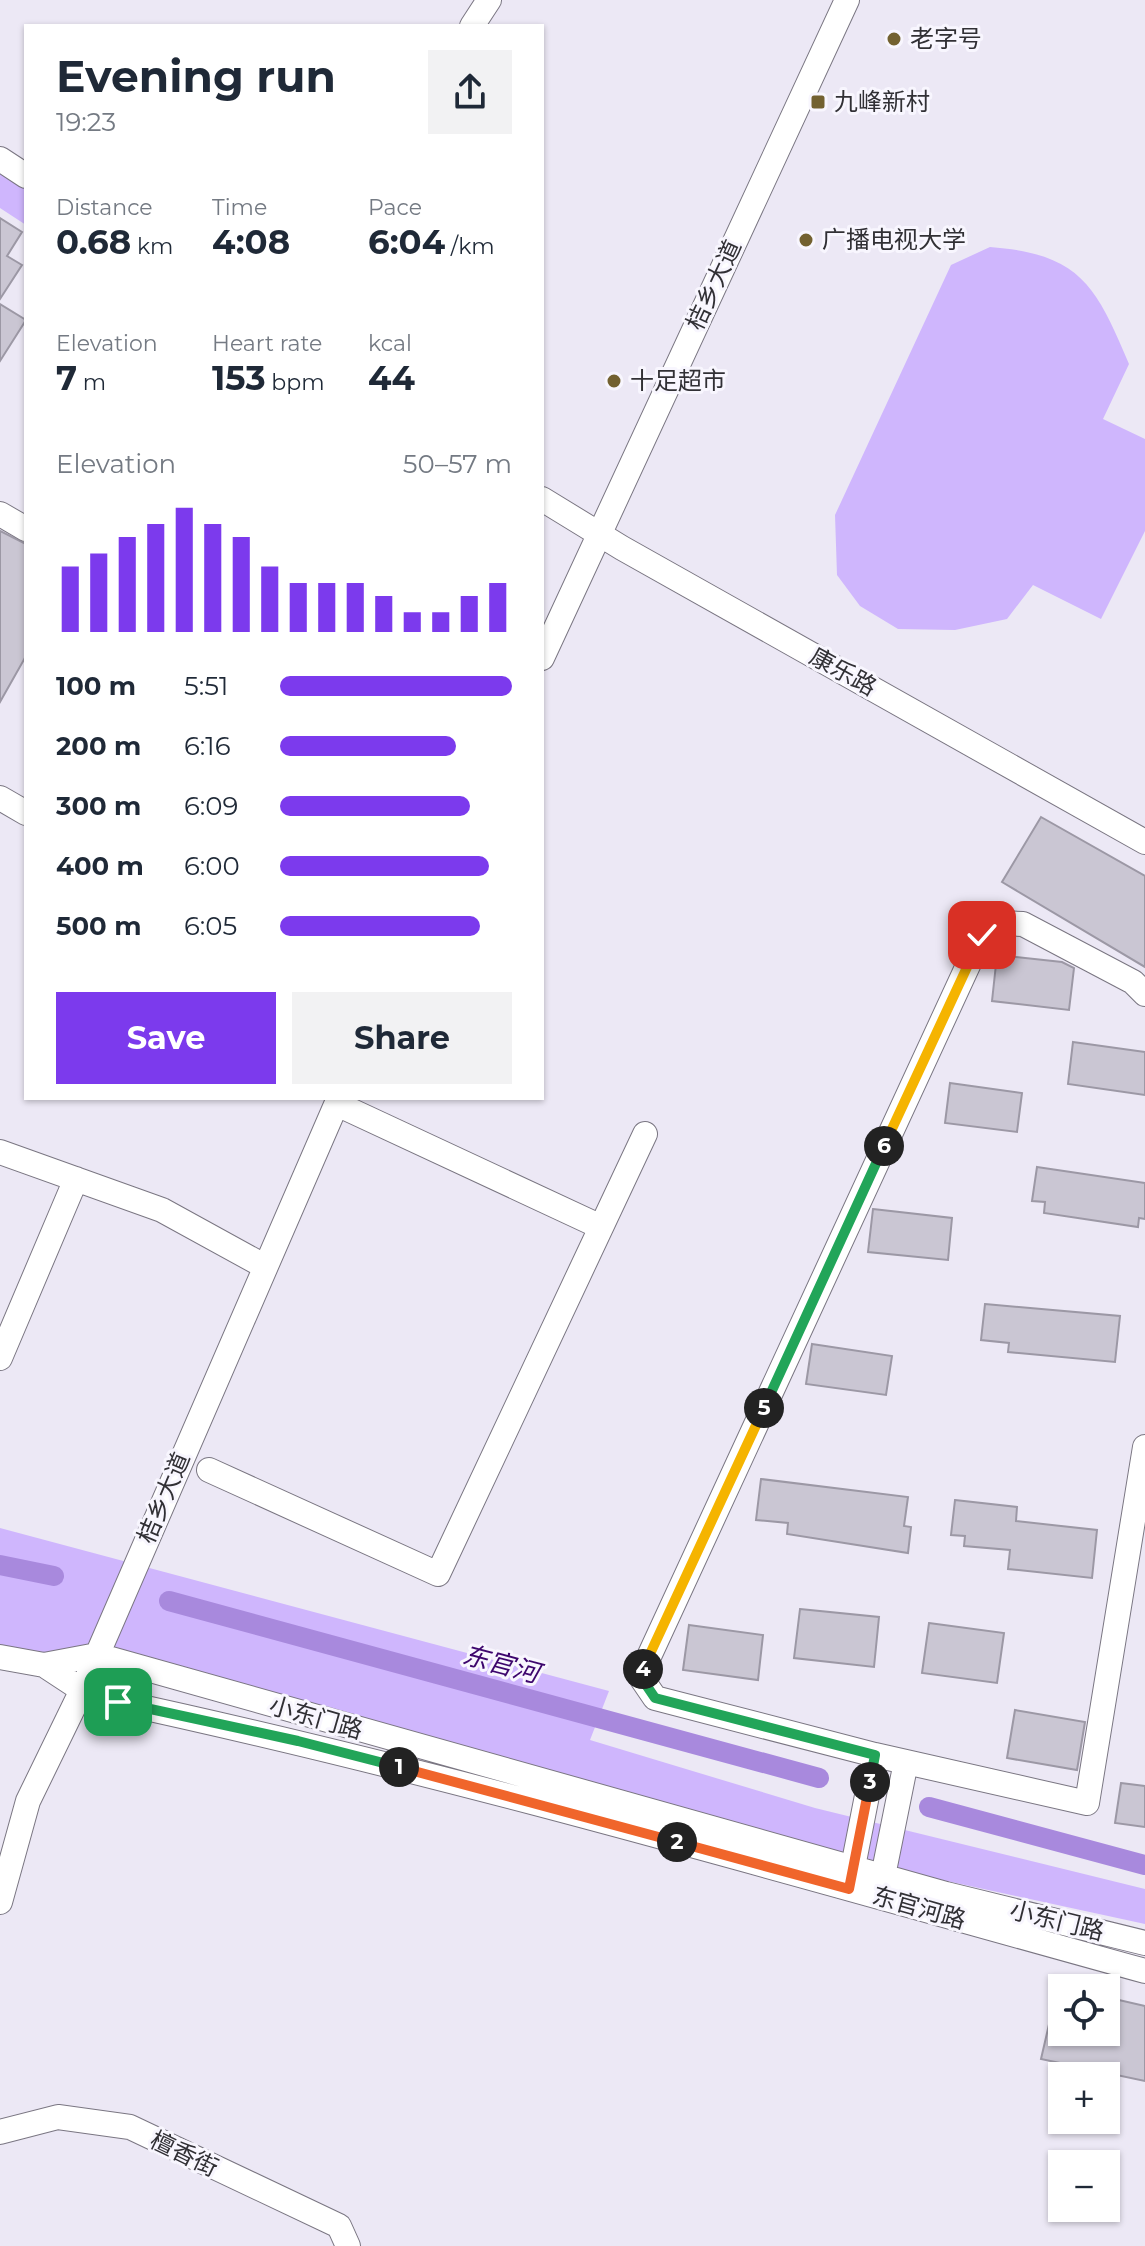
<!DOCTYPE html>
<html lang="en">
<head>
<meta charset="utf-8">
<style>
  :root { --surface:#fff; --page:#f2f2f3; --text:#1f2937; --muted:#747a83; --accent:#7c3aed }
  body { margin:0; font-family:Montserrat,"Noto Sans SC",sans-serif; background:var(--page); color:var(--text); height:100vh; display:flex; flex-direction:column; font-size:30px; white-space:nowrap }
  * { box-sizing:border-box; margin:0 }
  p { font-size:26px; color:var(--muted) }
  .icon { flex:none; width:44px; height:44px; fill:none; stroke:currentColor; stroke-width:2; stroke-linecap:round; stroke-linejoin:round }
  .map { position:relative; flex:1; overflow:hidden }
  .drawer { position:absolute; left:24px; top:24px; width:520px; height:1076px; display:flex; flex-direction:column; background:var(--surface); border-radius:0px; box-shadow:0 2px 6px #0004 }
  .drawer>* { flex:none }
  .fabs { position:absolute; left:1048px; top:1974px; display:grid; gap:16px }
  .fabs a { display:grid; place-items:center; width:72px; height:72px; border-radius:0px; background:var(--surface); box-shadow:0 2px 6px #0004; font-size:40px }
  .pin { position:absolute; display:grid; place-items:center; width:68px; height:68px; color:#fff; margin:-34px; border-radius:16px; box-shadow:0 4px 12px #0006 }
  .km { position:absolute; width:40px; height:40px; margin:-20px; border-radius:50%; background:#222; color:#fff; font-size:22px; line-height:40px; text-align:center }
  .round { display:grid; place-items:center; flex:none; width:84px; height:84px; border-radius:0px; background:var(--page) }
  .summary { display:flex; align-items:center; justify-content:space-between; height:136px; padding:0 32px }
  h1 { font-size:44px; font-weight:700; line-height:60px }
  .metrics { display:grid; grid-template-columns:repeat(3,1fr); gap:12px; height:136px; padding:8px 32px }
  .metrics div { display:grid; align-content:center }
  .metrics b { font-size:34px; font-weight:700 }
  .metrics small { font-size:22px; font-weight:400 }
  .metrics p { font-size:22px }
  .chart { height:224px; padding:16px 32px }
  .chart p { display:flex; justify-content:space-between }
  .chart svg { width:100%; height:144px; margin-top:8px; stroke:var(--accent); stroke-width:6 }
  .action { display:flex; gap:16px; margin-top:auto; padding:16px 32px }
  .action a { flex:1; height:92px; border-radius:0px; background:var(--accent); color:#fff; font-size:32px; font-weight:700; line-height:92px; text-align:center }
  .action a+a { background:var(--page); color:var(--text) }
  ul { padding:0 32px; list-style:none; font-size:26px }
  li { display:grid; grid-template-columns:128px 96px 1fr; align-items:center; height:60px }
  li i { height:20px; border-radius:10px; background:var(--accent) }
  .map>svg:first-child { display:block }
</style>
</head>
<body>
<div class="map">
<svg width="1145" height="2246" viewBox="0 0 1145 2246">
  <rect width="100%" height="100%" fill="#ece8f5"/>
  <!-- green -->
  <path fill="#cfb6fd" d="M0 159 26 176V225L0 208Z
    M990 247C1081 254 1096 286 1129 364L1103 419 1145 439V531L1101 619 1033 585 1007 619 955 630 898 629 860 606 837 575 835 515 951 265Z
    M0 1528 609 1691 590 1740 815 1808 1145 1889V1924L910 1873 156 1665 0 1657Z"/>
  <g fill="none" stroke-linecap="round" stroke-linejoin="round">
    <!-- canal -->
    <path stroke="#a889dd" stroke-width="20" d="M0 1565 54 1576
      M169 1601 819 1778
      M929 1807 1145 1865"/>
  </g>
  <!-- building -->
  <path fill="#cac6d3" stroke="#9c98a5" stroke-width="2" d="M0 218 22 232 7 256 22 265 0 299Z
    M0 304 26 320 0 361Z
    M0 531 26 544V656L0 702Z
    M1041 817 1145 876V967L1002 882Z
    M997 955 1062 962 1074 968 1069 1010 992 1001Z
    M1073 1042 1145 1052V1095L1068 1084Z
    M950 1083 1022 1093 1017 1132 945 1123Z
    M1037 1167 1145 1183V1219L1139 1218 1138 1227 1044 1213 1045 1202 1032 1201Z
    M873 1209 952 1218 948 1260 868 1252Z
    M985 1304 1120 1316 1115 1362 1008 1352 1009 1343 981 1340Z
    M812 1344 892 1356 886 1395 806 1384Z
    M761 1479 908 1497 904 1526 911 1527 908 1553 787 1534 788 1523 756 1520Z
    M955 1500 1017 1507 1016 1521 1097 1530 1092 1578 1008 1569 1010 1550 964 1546 965 1536 951 1535Z
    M800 1609 879 1617 874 1667 794 1658Z
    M929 1623 1004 1633 997 1683 922 1673Z
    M689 1625 763 1635 758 1680 683 1670Z
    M1015 1710 1085 1722 1077 1770 1007 1758Z
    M1121 1783 1145 1786V1827L1115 1823Z
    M1056 1994 1062 1995V2032H1106V1997L1145 2006V2081L1041 2059Z"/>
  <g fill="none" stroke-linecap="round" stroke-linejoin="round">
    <!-- minor casing -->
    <g stroke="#7a7682" stroke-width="26">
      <path id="minor" d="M472 26 489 0
        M0 159 26 176
        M542 499 622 548 1145 842
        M0 514 26 529
        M542 658 847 0
        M0 798 26 813
        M1145 994 1133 982 1023 924 998 923 982 935 640 1676 655 1698 875 1755 1087 1803 1145 1447
        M337 1104 601 1227
        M0 1152 162 1210 264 1266
        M0 1358 76 1179
        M209 1470 438 1574 645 1134
        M0 1657 44 1665 82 1690 109 1700C458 1775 801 1876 1145 1971
        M44 1665 97 1655 946 1894 1145 1943
        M850 1882 875 1755
        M880 1891 906 1762
        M0 1902 28 1801 82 1690 339 1098
        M0 2132 58 2117 130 2127 339 2226 348 2246"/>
    </g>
    <!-- minor -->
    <use href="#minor" stroke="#fff" stroke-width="24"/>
  </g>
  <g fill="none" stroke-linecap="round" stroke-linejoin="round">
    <!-- split-1 casing -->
    <g stroke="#fff" stroke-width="16">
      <path id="split-1" d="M118 1702 298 1741 399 1767"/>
    </g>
    <!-- split-2 casing -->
    <g stroke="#fff" stroke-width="16">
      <path id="split-2" d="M399 1767 677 1842"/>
    </g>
    <!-- split-3 casing -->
    <g stroke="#fff" stroke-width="16">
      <path id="split-3" d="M677 1842 849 1889 870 1782"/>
    </g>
    <!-- split-4 casing -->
    <g stroke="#fff" stroke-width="16">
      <path id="split-4" d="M643 1669 640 1676 655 1698 875 1755 870 1782"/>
    </g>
    <!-- split-5 casing -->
    <g stroke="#fff" stroke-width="16">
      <path id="split-5" d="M643 1669 764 1408"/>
    </g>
    <!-- split-6 casing -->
    <g stroke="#fff" stroke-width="16">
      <path id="split-6" d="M764 1408 884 1146"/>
    </g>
    <!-- split-7 casing -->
    <g stroke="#fff" stroke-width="16">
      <path id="split-7" d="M884 1146 982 935"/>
    </g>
    <!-- split-1 -->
    <use href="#split-1" stroke="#22a559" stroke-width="10"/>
    <!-- split-2 -->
    <use href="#split-2" stroke="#f0652b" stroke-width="10"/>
    <!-- split-3 -->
    <use href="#split-3" stroke="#f0652b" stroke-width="10"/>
    <!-- split-4 -->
    <use href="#split-4" stroke="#22a559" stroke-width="10"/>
    <!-- split-5 -->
    <use href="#split-5" stroke="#f5b400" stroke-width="10"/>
    <!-- split-6 -->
    <use href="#split-6" stroke="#22a559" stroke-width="10"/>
    <!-- split-7 -->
    <use href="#split-7" stroke="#f5b400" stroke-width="10"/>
  </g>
  <!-- markers -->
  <g fill="#736130" stroke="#f8f6fe" stroke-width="3">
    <circle cx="894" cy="39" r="8"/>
    <rect x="810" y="94" width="16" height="16" rx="4"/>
    <circle cx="806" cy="240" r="8"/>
    <circle cx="614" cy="381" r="8"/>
  </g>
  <g text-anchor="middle" stroke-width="6" stroke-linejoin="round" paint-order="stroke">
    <!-- poi labels -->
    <g font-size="24" fill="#313035" stroke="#f8f6fe" text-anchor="start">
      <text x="910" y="47">老字号</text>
      <text x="834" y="110">九峰新村</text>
      <text x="822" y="248">广播电视大学</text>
      <text x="630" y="389">十足超市</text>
    </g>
    <!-- street labels -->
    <g font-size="24" fill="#313035" stroke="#f8f6fe">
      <text transform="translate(714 285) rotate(-65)" y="8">桔乡大道</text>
      <text transform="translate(843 672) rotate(29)" y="8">康乐路</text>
      <text transform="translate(164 1498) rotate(-67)" y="8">桔乡大道</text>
      <text transform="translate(316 1718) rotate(16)" y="8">小东门路</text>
      <text transform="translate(919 1908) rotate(16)" y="8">东官河路</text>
      <text transform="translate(1057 1921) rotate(14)" y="8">小东门路</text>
      <text transform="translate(184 2154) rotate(26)" y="8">檀香街</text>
    </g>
    <!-- water labels -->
    <g font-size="26" font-style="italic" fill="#3d066d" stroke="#f8f6fe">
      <text transform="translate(501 1664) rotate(15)" y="9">东官河</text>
    </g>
  </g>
</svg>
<div class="fabs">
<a><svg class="icon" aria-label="locate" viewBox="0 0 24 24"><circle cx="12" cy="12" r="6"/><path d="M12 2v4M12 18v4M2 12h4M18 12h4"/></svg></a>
<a>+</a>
<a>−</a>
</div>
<div class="pin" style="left:118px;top:1702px;background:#1e9e55"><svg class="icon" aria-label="arrive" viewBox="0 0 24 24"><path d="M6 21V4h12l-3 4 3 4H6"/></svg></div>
<div class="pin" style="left:982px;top:935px;background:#d93025"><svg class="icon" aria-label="check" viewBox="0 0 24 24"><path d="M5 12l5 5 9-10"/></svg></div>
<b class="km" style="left:399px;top:1767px">1</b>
<b class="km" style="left:677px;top:1842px">2</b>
<b class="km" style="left:870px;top:1782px">3</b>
<b class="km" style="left:643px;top:1669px">4</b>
<b class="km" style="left:764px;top:1408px">5</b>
<b class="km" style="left:884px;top:1146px">6</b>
<section class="drawer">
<div class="summary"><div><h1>Evening run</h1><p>19:23</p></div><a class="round"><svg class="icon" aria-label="share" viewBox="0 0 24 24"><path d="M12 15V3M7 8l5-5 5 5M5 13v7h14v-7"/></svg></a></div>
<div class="metrics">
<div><p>Distance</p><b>0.68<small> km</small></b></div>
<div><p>Time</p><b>4:08</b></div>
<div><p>Pace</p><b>6:04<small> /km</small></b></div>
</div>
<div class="metrics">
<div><p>Elevation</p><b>7<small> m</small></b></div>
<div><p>Heart rate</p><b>153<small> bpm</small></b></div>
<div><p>kcal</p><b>44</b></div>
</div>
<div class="chart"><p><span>Elevation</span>50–57 m</p>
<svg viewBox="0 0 160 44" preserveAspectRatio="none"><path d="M5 44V24M15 44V20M25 44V15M35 44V11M45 44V6M55 44V11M65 44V15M75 44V24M85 44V29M95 44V29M105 44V29M115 44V33M125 44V38M135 44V38M145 44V33M155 44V29"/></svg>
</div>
<ul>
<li><b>100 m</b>5:51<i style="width:100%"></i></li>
<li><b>200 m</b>6:16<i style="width:76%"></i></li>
<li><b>300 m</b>6:09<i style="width:82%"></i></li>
<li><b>400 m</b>6:00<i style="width:90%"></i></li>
<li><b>500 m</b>6:05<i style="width:86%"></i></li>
</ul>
<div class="action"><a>Save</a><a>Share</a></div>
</section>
</div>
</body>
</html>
